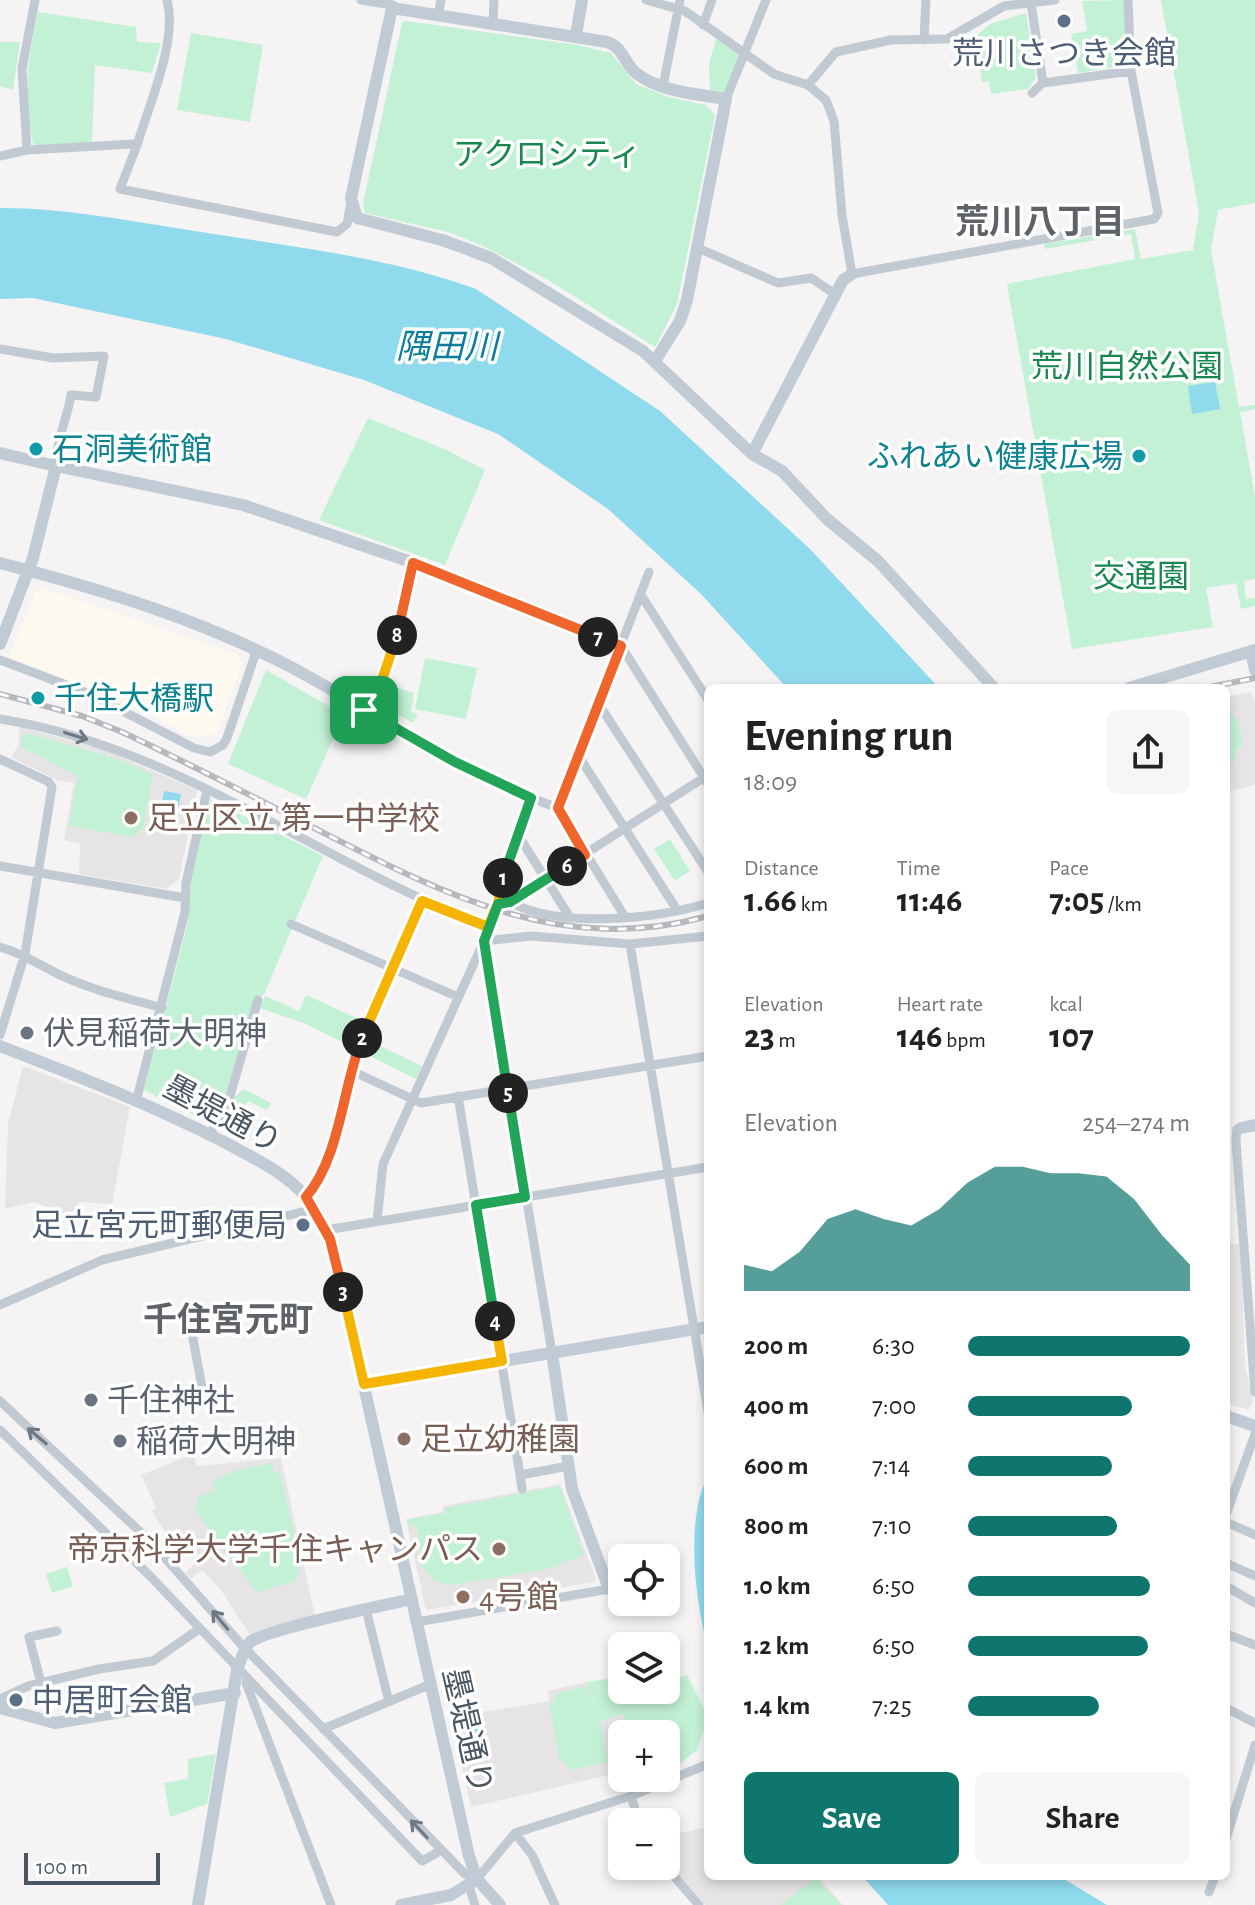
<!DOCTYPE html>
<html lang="en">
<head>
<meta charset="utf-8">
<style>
  :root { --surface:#fff; --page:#f6f6f6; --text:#222; --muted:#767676; --accent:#0f766e }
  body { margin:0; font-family:"Alegreya Sans","Noto Sans JP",sans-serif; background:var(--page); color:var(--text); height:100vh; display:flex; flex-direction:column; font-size:30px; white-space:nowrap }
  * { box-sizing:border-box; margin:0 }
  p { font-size:26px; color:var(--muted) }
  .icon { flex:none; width:44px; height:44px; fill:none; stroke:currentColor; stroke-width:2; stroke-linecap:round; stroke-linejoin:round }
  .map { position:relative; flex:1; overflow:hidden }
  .drawer { position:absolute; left:704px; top:684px; width:526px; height:1196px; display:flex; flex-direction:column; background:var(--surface); border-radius:12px; box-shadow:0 4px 12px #0003 }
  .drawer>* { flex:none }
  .buttons { position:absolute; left:608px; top:1544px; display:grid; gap:16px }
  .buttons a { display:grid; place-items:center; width:72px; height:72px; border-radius:12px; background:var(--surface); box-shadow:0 4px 12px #0003; font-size:40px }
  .scale { position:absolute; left:24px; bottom:20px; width:136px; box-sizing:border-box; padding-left:8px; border:4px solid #4a5661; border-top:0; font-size:22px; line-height:28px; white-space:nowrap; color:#4a5661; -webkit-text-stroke:6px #fff; paint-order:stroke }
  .pin { position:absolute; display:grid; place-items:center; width:68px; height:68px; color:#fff; margin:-34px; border-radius:16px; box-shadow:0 4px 12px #0006 }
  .km { position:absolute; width:40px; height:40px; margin:-20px; border-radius:50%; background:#222; color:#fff; font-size:22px; line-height:40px; text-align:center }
  .round { display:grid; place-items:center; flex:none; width:84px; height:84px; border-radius:12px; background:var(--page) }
  .overview { display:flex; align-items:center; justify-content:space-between; height:136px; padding:0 40px }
  h1 { font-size:44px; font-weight:700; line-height:60px }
  .figures { display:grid; grid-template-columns:repeat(3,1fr); gap:12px; height:136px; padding:8px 40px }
  .figures div { display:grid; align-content:center }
  .figures b { font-size:34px; font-weight:700 }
  .figures small { font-size:22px; font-weight:400 }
  .figures p { font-size:22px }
  .chart { height:224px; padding:16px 40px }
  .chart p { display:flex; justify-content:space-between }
  .chart svg { width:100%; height:144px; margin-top:8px; fill:var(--accent); opacity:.7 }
  .action { display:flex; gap:16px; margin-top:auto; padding:16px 40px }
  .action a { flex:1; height:92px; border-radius:12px; background:var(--accent); color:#fff; font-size:32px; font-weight:700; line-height:92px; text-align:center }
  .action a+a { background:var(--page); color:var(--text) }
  ul { padding:0 40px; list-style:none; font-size:26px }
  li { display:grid; grid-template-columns:128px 96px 1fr; align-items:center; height:60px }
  li i { height:20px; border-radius:10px; background:var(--accent) }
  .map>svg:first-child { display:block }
</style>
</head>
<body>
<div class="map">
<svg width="1255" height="1905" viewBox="0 0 1255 1905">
  <rect width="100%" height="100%" fill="#f5f3f3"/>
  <!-- commercial -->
  <path fill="#fdf9ef" d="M43 588 237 654 242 664 217 734 191 737 130 704 11 658 9 655 36 591Z"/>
  <!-- education -->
  <path fill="#e6e4e5" d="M1251 692 1255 702V785L1226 792V697Z
    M20 727 102 749 197 790 179 879 166 889 79 874 80 844 64 840 74 783 57 780 11 757 18 746Z
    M23 1066 130 1107 112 1204 79 1202 78 1210 63 1213 34 1202 5 1209 8 1124Z
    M1226 1243 1241 1245 1245 1367 1253 1401 1249 1410 1226 1403Z
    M193 1454 197 1466 281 1458 315 1616 250 1635 221 1590 202 1570 191 1579 185 1572 196 1563 183 1548 186 1544 177 1528 167 1535 152 1511 156 1508 141 1475Z
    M560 1484 596 1579 594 1582 426 1610 406 1519 443 1512V1506Z
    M587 1682 601 1722 624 1714 622 1772 471 1807 451 1717 549 1701 548 1691Z
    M708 1827V1876H817L843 1905H706L666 1860V1836Z"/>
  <!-- green -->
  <path fill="#c3f1d5" d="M1125 0 1126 60 1121 66 1078 73 1071 34 1087 31 1082 1Z
    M1161 0H1255V203L1218 210 1211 250 1239 407 1255 405V409L1240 412 1255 497V579L1244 581 1246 599 1255 598V606L1241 609 1236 583 1206 588 1213 627 1072 649 1007 284 1135 259 1131 234 1045 249 1044 244 1135 229 1141 259 1193 250 1199 213Z
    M38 12 136 27 137 42 161 43 152 73 95 65 92 143 37 147 33 144C23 90 27 64 38 12Z
    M1026 13 1036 77 1028 89 991 94 989 81 982 82 975 37 990 24Z
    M406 21 577 45 611 53 636 84 668 97 706 105 715 115 677 304 655 347 550 281 483 246 448 232 365 213 363 204 402 23Z
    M191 33 263 45 250 122 177 110Z
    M716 38 739 55 724 97 710 94 709 64Z
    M0 42H20L13 90 0 86Z
    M368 418 447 450 485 470 445 565 319 520Z
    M425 658 477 668 466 719 415 709Z
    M266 670 344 715 306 799 228 764Z
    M392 686 414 693 411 712 418 714 413 723 385 707 383 703Z
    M1226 708 1238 721 1242 744 1235 752 1236 761 1226 763Z
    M23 732 105 755 153 774 143 829 133 837 69 826 78 776 21 747Z
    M210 799 323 856 264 994 253 1004 223 1102 209 1123 144 1090 187 926 191 879Z
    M670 839 690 871 675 881 654 849Z
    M306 995 365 1022 359 1036 422 1066 416 1079 306 1024 260 1008 265 996 299 1011Z
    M244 1089 271 1103 267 1110 248 1101 244 1108 255 1114 250 1122 233 1114 227 1125 220 1121 232 1099Z
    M272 1463 274 1473 280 1472 301 1566 294 1582 256 1592 195 1509 199 1497 215 1490 212 1483 230 1472Z
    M560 1486 584 1555 547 1569 451 1585 435 1581 423 1568 417 1525 409 1526 408 1519 445 1513V1508Z
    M67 1567 73 1586 52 1593 46 1574Z
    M687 1675 708 1717 697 1750 676 1767 677 1775 666 1778V1734H623L624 1714 600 1722 608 1762 572 1770 559 1758 550 1706 558 1693 587 1686 598 1715 587 1682 620 1677 625 1697 644 1690H666V1682Z
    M216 1754 207 1804 170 1817 164 1783 188 1779V1759Z
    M816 1878 841 1905H780Z"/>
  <!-- water -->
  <path fill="#90daee" d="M0 208C67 208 134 222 201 232 293 247 388 257 476 289L660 411 810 549 939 688H787L701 594 608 509 498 434 364 380 226 339 33 298 0 299Z
    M1215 382 1220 409 1192 414 1188 386Z
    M164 791 181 794 175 827 158 824Z
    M708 1476V1647C695 1602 685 1518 708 1476Z
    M481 1721 488 1754 472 1758 464 1725Z
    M862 1876H1059L1107 1905H888Z"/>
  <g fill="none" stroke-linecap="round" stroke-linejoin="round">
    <!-- street -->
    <path stroke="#c1cad2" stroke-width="9" d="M361 0 393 5 392 8
      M646 0 685 11 774 74 808 85 826 100 834 121 842 215 852 274 1154 219 1158 213 1131 71 1128 0
      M1031 3 1043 83 1131 71
      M438 15 441 0
      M493 23 494 0
      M703 25 712 0
      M924 40 926 0
      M808 85 836 52 891 40 947 39 1004 6 1055 0
      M663 86 680 0
      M1032 93 1043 83
      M726 99 766 0
      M137 145C149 105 178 40 167 0
      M27 150 22 69 35 0
      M0 156 27 150 133 144 137 145 120 189 337 232 347 224 351 201
      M698 248 778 283 811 278 835 294
      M0 349 53 358 104 356 96 397 71 395C67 420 56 440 56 466
      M641 595 708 700
      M621 646 708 784
      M0 660 90 694 194 748 210 752 223 745 227 738 256 652
      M598 703 708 872
      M0 719C178 747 323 865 488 927
      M578 755 677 910
      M0 759 49 782 52 787 25 954 0 1035
      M558 808 625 917
      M518 835 569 916
      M0 866 185 898
      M510 902C558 929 657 919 708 903
      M498 904 510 902 708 775
      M291 924 458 997
      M630 944 708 1412
      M0 947C22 953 38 964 58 974 91 990 127 998 162 1008
      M352 1071 421 1103 708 1056
      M458 1096 520 1475 569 1466
      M137 1098 185 912 186 883 207 790
      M1241 1128 1237 1129 1236 1142 1255 1392
      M209 1135 227 1106 258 1000
      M306 1197C338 1162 343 1092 358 1047 375 997 400 949 422 901
      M377 1221 383 1164 484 941 531 936 630 944 708 936
      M326 1230 708 1167
      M0 1305 102 1260 315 1209
      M192 1333 203 1393
      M552 1353 484 941 531 798 558 808 649 572
      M0 1401 151 1542 240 1643 465 1874 477 1879 515 1833 631 1796 708 1764
      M0 1430 151 1577 422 1861 440 1851
      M520 1475 522 1489
      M1226 1515 1255 1434
      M1226 1522 1255 1535
      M1226 1563 1255 1576
      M1226 1586 1255 1603
      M366 1609 389 1702
      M417 1622 609 1589
      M1226 1634 1255 1645
      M41 1683 29 1637 57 1631
      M246 1683 331 1905
      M1226 1708 1255 1723
      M4 1709V1697L28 1686 99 1669 153 1661 199 1629
      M323 1729 431 1684
      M631 1796 639 1822
      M515 1833 532 1855 555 1905
      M1226 1839 1255 1745
      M665 1866 699 1905
      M469 1886 475 1905
      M1209 1892 1215 1876"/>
    <!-- secondary -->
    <path stroke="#c1cbd6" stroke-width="12" d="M576 35 582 0
      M655 361 680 321 687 300 726 99C697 94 660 92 636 73 624 63 623 47 607 42L392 8 351 198 357 218 442 240 491 258 643 351 752 454 782 471 827 519 878 561 994 688
      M0 453 56 466 33 558 0 644
      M752 454 843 280 852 274
      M56 466 243 505 426 567 621 646
      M0 563C101 589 199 619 291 667 371 710 446 762 531 798
      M1251 651 1255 670
      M1129 688 1255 650
      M364 710C392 663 401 615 413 563
      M0 1046C78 1076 152 1105 226 1143 255 1159 285 1172 307 1198 331 1227 336 1265 345 1301L469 1856 477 1879 500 1905
      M1241 1128 1255 1125
      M552 1353 572 1489 609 1589
      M364 1384 708 1327
      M1226 1416 1255 1426
      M0 1708 55 1723 235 1693
      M198 1905 237 1670C240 1662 244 1648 250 1642 266 1629 385 1605 412 1599
      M401 1905 451 1895 477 1879"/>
    <!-- rail casing -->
    <g stroke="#b5b8bd" stroke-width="6">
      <path id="rail" d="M1205 688 1255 678
        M0 694 82 716 122 732C190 764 256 798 322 832 447 896 564 956 708 916"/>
    </g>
    <!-- rail -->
    <use href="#rail" stroke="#fff" stroke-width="3" stroke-dasharray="9" stroke-linecap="butt"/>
  </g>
  <!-- one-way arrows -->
  <defs><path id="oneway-shaft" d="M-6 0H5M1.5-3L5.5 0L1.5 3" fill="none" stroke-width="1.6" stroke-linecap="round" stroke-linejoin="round" transform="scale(2)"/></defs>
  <g stroke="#6e7983">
    <use href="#oneway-shaft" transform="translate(76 736) rotate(17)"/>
    <use href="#oneway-shaft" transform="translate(37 1436) rotate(-140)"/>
    <use href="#oneway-shaft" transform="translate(220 1620) rotate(-130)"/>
    <use href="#oneway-shaft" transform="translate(419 1829) rotate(-133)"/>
  </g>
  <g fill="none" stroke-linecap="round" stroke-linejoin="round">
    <!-- split-1 casing -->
    <g stroke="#fff" stroke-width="16">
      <path id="split-1" d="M364 710 455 762 531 798 503 878"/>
    </g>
    <!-- split-2 casing -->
    <g stroke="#fff" stroke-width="16">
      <path id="split-2" d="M362 1038 422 901 488 927 498 904 503 878"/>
    </g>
    <!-- split-3 casing -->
    <g stroke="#fff" stroke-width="16">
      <path id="split-3" d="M343 1292 330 1239 306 1197C340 1158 343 1086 362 1038"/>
    </g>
    <!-- split-4 casing -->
    <g stroke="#fff" stroke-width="16">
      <path id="split-4" d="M343 1292 364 1384 502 1361 495 1321"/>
    </g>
    <!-- split-5 casing -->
    <g stroke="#fff" stroke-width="16">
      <path id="split-5" d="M495 1321 476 1205 525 1197 508 1093"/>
    </g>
    <!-- split-6 casing -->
    <g stroke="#fff" stroke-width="16">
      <path id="split-6" d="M508 1093 484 941 498 904 510 902 567 866"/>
    </g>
    <!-- split-7 casing -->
    <g stroke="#fff" stroke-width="16">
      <path id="split-7" d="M567 866 585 855 558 808 621 646 598 637"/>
    </g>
    <!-- split-8 casing -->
    <g stroke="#fff" stroke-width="16">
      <path id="split-8" d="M397 635 413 563 598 637"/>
    </g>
    <!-- split-9 casing -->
    <g stroke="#fff" stroke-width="16">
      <path id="split-9" d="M364 710 383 677 397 635"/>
    </g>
    <!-- split-1 -->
    <use href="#split-1" stroke="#22a559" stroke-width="10"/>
    <!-- split-2 -->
    <use href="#split-2" stroke="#f5b400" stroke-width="10"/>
    <!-- split-3 -->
    <use href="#split-3" stroke="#f0652b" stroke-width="10"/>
    <!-- split-4 -->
    <use href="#split-4" stroke="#f5b400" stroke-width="10"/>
    <!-- split-5 -->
    <use href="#split-5" stroke="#22a559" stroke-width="10"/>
    <!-- split-6 -->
    <use href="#split-6" stroke="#22a559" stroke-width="10"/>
    <!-- split-7 -->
    <use href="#split-7" stroke="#f0652b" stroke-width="10"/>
    <!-- split-8 -->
    <use href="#split-8" stroke="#f0652b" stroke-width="10"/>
    <!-- split-9 -->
    <use href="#split-9" stroke="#f5b400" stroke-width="10"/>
  </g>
  <!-- markers -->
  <g fill="#5c6f8a" stroke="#fff" stroke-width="3">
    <circle cx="1064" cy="21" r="8"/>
    <circle cx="303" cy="1225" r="8"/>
    <circle cx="16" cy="1700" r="8"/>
  </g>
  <g fill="#0f9aa8" stroke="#fff" stroke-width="3">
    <circle cx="36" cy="449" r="8"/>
    <circle cx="1139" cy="456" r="8"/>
    <circle cx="38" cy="698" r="8"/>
  </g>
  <g fill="#8d6e63" stroke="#fff" stroke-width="3">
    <circle cx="131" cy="818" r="8"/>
    <circle cx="404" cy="1439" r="8"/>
    <circle cx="499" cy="1549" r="8"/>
    <circle cx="463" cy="1597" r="8"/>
  </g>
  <g fill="#6b7280" stroke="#fff" stroke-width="3">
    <circle cx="27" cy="1033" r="8"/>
    <circle cx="91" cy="1400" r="8"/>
    <circle cx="120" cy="1441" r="8"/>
  </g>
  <g text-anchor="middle" stroke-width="7" stroke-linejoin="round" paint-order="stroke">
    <!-- service labels -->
    <g font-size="32" fill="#4e5e75" stroke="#fff">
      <text x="1064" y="64">荒川さつき会館</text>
      <text x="287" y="1236" text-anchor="end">足立宮元町郵便局</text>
      <text x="32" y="1711" text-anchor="start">中居町会館</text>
    </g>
    <!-- park labels -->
    <g font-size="32" fill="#17864f" stroke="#fff">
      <text x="547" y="165">アクロシティ</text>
      <text x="1127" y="377">荒川自然公園</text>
      <text x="1141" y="587">交通園</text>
    </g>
    <!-- culture labels -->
    <g font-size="32" fill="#0d838f" stroke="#fff" text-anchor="start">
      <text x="52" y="460">石洞美術館</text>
      <text x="1123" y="467" text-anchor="end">ふれあい健康広場</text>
      <text x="54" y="709">千住大橋駅</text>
    </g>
    <!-- education labels -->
    <g font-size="32" fill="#785e54" stroke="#fff" text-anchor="start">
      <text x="147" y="829">足立区立 第一中学校</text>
      <text x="420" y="1450">足立幼稚園</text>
      <text x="483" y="1560" text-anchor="end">帝京科学大学千住キャンパス</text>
      <text x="479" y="1608">4号館</text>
    </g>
    <!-- worship labels -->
    <g font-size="32" fill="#5b616d" stroke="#fff" text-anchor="start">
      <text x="43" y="1044">伏見稲荷大明神</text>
      <text x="107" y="1411">千住神社</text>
      <text x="136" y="1452">稲荷大明神</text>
    </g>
    <!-- street labels -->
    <g font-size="32" fill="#4a5661" stroke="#fff">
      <text transform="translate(223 1114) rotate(28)" y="11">墨堤通り</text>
      <text transform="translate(468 1731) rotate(77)" y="11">墨堤通り</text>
    </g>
    <!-- neighbourhood labels -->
    <g font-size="34" font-weight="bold" fill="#5f6368" stroke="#fff">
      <text x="1040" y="233">荒川八丁目</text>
      <text x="228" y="1331">千住宮元町</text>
    </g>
    <!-- water labels -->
    <g font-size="34" font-style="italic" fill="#0c7c9b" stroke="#fff">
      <text x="447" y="358">隅田川</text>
    </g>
  </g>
</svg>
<div class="buttons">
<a><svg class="icon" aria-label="locate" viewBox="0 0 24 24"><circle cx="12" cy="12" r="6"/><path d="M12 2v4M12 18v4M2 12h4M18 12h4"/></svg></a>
<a><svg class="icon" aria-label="layers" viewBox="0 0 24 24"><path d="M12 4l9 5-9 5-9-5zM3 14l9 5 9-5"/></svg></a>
<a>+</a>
<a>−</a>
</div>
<div class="scale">100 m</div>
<div class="pin" style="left:364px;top:710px;background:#1e9e55"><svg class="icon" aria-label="arrive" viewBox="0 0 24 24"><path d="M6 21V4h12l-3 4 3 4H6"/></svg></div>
<b class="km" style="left:503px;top:878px">1</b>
<b class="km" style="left:362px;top:1038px">2</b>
<b class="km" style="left:343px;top:1292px">3</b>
<b class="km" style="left:495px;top:1321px">4</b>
<b class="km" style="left:508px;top:1093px">5</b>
<b class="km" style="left:567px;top:866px">6</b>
<b class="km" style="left:598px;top:637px">7</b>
<b class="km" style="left:397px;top:635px">8</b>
<section class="drawer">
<div class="overview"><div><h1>Evening run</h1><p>18:09</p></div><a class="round"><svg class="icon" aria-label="share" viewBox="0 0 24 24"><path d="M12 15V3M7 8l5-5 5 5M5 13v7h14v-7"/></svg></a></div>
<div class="figures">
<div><p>Distance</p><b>1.66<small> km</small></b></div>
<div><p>Time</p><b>11:46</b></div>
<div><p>Pace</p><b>7:05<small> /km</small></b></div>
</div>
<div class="figures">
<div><p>Elevation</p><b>23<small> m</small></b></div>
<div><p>Heart rate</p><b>146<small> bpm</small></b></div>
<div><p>kcal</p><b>107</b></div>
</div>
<div class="chart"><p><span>Elevation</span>254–274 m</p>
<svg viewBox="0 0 160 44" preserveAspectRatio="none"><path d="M0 44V36L10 38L20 32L30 22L40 19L50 22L60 24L70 19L80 11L90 6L100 6L110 8L120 8L130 9L140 16L150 27L160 36V44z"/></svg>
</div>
<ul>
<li><b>200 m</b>6:30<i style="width:100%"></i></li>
<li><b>400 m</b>7:00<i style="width:74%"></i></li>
<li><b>600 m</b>7:14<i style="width:65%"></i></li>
<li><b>800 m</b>7:10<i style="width:67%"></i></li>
<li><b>1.0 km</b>6:50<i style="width:82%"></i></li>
<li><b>1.2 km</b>6:50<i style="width:81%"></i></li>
<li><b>1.4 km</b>7:25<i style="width:59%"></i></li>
</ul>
<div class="action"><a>Save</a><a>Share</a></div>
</section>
</div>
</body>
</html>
